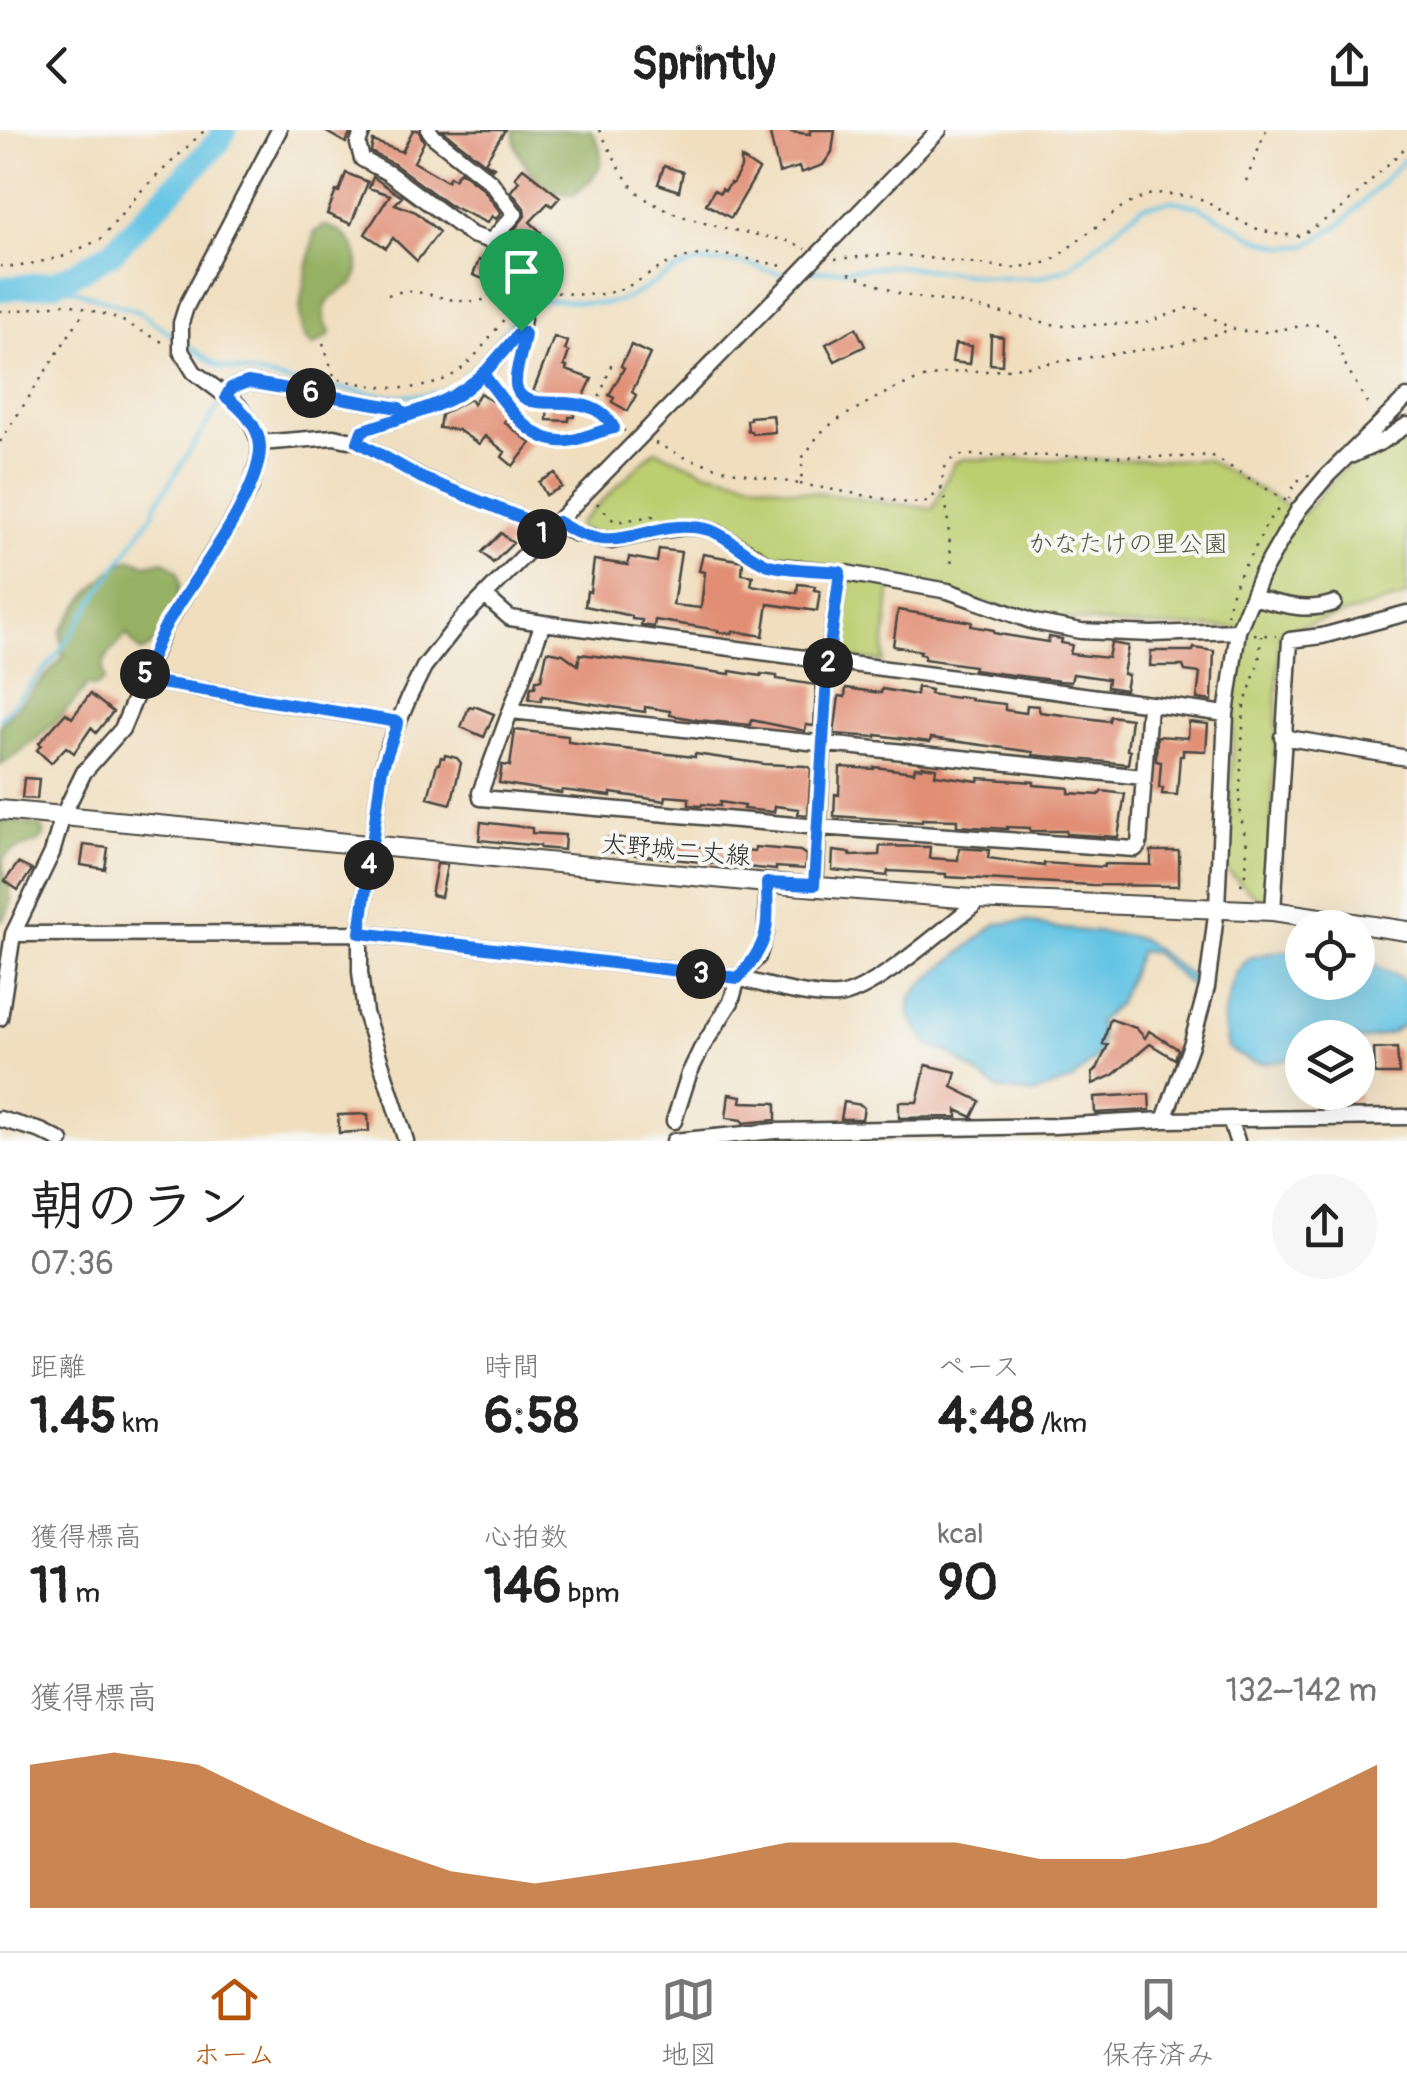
<!DOCTYPE html>
<html lang="ja">
<head>
<meta charset="utf-8">
<style>
  :root { --surface:#fff; --page:#f6f6f6; --text:#222; --muted:#767676; --line:#e0e0e0; --accent:#b45309 }
  body { margin:0; font-family:Pangolin,"Klee One",sans-serif; background:var(--page); color:var(--text); height:100vh; display:flex; flex-direction:column; font-size:38px; white-space:nowrap }
  * { box-sizing:border-box; margin:0 }
  p { font-size:32px; color:var(--muted) }
  .icon { flex:none; width:55px; height:55px; fill:none; stroke:currentColor; stroke-width:2; stroke-linecap:round; stroke-linejoin:round }
  .map { position:relative; height:1011px; overflow:hidden }
  .side { display:flex; flex-direction:column; background:var(--surface); flex:1 }
  .side>* { flex:none }
  .tools { position:absolute; left:1285px; top:780px; display:grid; gap:20px }
  .tools a { display:grid; place-items:center; width:90px; height:90px; border-radius:50%; background:var(--surface); box-shadow:0 10px 40px #0002; font-size:50px }
  .pin { position:absolute; display:grid; place-items:center; width:85px; height:85px; color:#fff; margin:-102px -42px; border-radius:50% 50% 50% 0; rotate:-45deg; box-shadow:0 0 10px #0007 }
  .pin .icon { rotate:45deg }
  .km { position:absolute; width:50px; height:50px; margin:-25px; border-radius:50%; background:#222; color:#fff; font-size:28px; line-height:50px; text-align:center }
  .round { display:grid; place-items:center; flex:none; width:105px; height:105px; border-radius:52px; background:var(--page) }
  .summary { display:flex; align-items:center; justify-content:space-between; height:170px; padding:0 30px }
  h1 { font-size:55px; font-weight:700; line-height:75px }
  .metrics { display:grid; grid-template-columns:repeat(3,1fr); gap:15px; height:170px; padding:10px 30px }
  .metrics div { display:grid; align-content:center }
  .metrics b { font-size:50px; font-weight:700 }
  .metrics small { font-size:28px; font-weight:400 }
  .metrics p { font-size:28px }
  .chart { height:280px; padding:20px 30px }
  .chart p { display:flex; justify-content:space-between }
  .chart svg { width:100%; height:180px; margin-top:10px; fill:var(--accent); opacity:.7 }
  header { display:flex; justify-content:space-between; align-items:center; height:130px; padding:0 30px; background:var(--surface); font-size:45px; font-weight:700 }
  .menu { display:flex; justify-content:space-around; align-items:center; height:140px; border-top:2px solid var(--line); background:var(--surface); font-size:28px; color:var(--muted) }
  .menu a { display:grid; justify-items:center; gap:5px }
  .menu .current { color:var(--accent) }
  .map>svg:first-child { display:block }
</style>
</head>
<body>
<header><svg class="icon" aria-label="back" viewBox="0 0 24 24"><path d="M15 5l-7 7 7 7"/></svg>Sprintly<svg class="icon" aria-label="share" viewBox="0 0 24 24"><path d="M12 15V3M7 8l5-5 5 5M5 13v7h14v-7"/></svg></header>
<div class="map">
<svg width="1407" height="1011" viewBox="0 0 1407 1011">
  <rect width="100%" height="100%" fill="#f6f6f2"/>
  <filter id="ink" filterUnits="userSpaceOnUse"><feTurbulence type="fractalNoise" baseFrequency=".01" numOctaves="2"/><feDisplacementMap in="SourceGraphic" scale="20" xChannelSelector="R" yChannelSelector="G"/><feConvolveMatrix kernelMatrix="1 2 1 2 8 2 1 2 1" color-interpolation-filters="sRGB"/></filter>
  <filter id="wash" filterUnits="userSpaceOnUse"><feTurbulence type="fractalNoise" baseFrequency=".0048" numOctaves="4" result="noise"/><feDisplacementMap in="SourceGraphic" scale="40" xChannelSelector="R" yChannelSelector="G"/><feGaussianBlur stdDeviation="2.25" result="paint"/><feColorMatrix in="noise" values="0 0 0 0 0 0 0 0 0 0 0 0 0 0 0 0 0 1.4 0 .05"/><feComposite in="paint" operator="in"/></filter>
  <g filter="url(#wash)">
    <rect width="100%" height="100%" fill="#f0debe"/>
    <!-- green -->
    <path fill="#bdce71" stroke="#747c4e" stroke-width="2.5" d="M1407 302V466L1280 502 1268 770 1256 767 1227 741 1234 573 1239 533 1248 498 1131 496 1041 487 771 430 701 392 647 396 612 408 577 399 578 394 655 320 705 341 794 360 933 379 954 333 963 329 1207 330 1303 384 1340 342Z
      M856 449 891 454 883 532 836 526 845 456Z"/>
    <!-- forest -->
    <path fill="#96b163" stroke="#606e47" stroke-width="2.5" d="M514 0H591C610 31 601 41 575 64 545 68 512 28 514 0Z
      M324 96C352 102 365 127 354 153 331 165 315 176 330 202L329 206 313 216C285 200 311 135 313 108L315 102Z
      M132 429 146 435 164 431C169 434 174 437 177 442 188 463 162 515 141 522L126 504C120 515 106 522 103 535 102 540 104 546 104 551L94 557 88 554C71 578 26 622 0 635V595L63 528 61 502C75 479 106 437 132 429Z
      M0 690 39 696 44 700V706C34 719 12 714 3 730 0 751 24 765 0 792Z"/>
    <!-- water -->
    <path fill="#65c4e4" stroke="#487888" stroke-width="2.5" d="M1025 791 1054 798 1124 805 1143 810 1196 850 1194 859 1154 823 1140 821 1118 874 1098 892 1101 904 1099 922 1093 931 1071 951 1033 964 998 959 948 922 929 916 909 885 911 867 925 852 996 794Z
      M1302 820V852H1358V826L1400 848 1407 856V892L1391 903 1358 911V908H1302V926C1270 933 1256 940 1228 918L1223 889 1235 845 1249 828 1274 822Z"/>
    <g fill="none" stroke-linecap="round" stroke-linejoin="round">
      <!-- stream -->
      <path stroke="#65c4e4" stroke-width="4" d="M806 142 895 136 1002 148H1038L1069 138 1143 76 1173 71 1198 76 1258 109 1283 117 1306 116 1341 94 1407 27
        M54 153 139 182 178 209
        M526 178C549 161 583 177 609 173 644 168 666 136 700 133 713 132 727 132 739 133 760 135 768 145 792 143
        M186 214 220 237 291 252 390 266 424 265 438 262 456 253 475 237 518 184
        M0 589 55 528 155 380V376L219 275"/>
      <!-- river -->
      <path stroke="#65c4e4" stroke-width="25" d="M0 159 54 153 78 142 112 122 219 11 224 0"/>
    </g>
    <g id="blocks">
      <!-- building -->
      <path fill="#e18e74" d="M323 0H352L346 13Z
        M413 0H418L424 12 414 32 447 51 450 46 454 49 460 41 483 59 501 83 496 89 492 86 487 93 449 75 394 34 371 22 373 11 402 22Z
        M442 0H505L485 32 494 37 492 39Z
        M769 0H790L791 2 810 4V0H835L832 22 823 35 801 43 799 37 779 43Z
        M741 28 759 40 731 88 706 74 714 60 720 63 722 59 725 61 730 53 732 54 741 38Z
        M664 36 683 42 679 61 658 54Z
        M523 38 560 67 552 76 548 73 530 92 541 102 522 122 507 109 525 86 524 78 511 61 519 51 515 47Z
        M346 43 368 52 351 94 327 84 336 61 339 62Z
        M373 47 402 67 395 74 416 82 439 102 417 131 393 108 386 118 365 104 390 65 369 58Z
        M479 130 498 137 497 141 503 143 499 155 473 145Z
        M856 198 865 216 835 231 826 214Z
        M991 205 1003 207 1002 235 990 234Z
        M554 207 568 212 565 220 569 222 564 236 567 237 566 240 592 249 583 268 575 265 574 287H569V291L547 290 548 267 533 262Z
        M955 214 972 216 970 234 952 232Z
        M631 215 650 224 632 262 636 265 628 281 612 272 614 268 609 265 624 238 621 236Z
        M480 263 510 284 504 292 531 313 513 336 502 327 505 322 485 306 479 314 458 300 439 298 441 285 470 269 473 274Z
        M773 285 775 302 752 304 751 301H748L747 290 750 289V287Z
        M555 343 562 357 546 365 539 352Z
        M501 403 513 413 493 433 482 422Z
        M659 419 681 422 673 475 701 478 705 442 699 441 703 424 743 431 742 444 753 446 751 455 797 463 798 454 815 456 814 460 820 461 817 481 768 474 763 506 733 501 732 504 718 502V500L655 490 654 497 641 495 642 490 632 489V486L585 476 587 461 590 462 594 430 628 435 629 427 657 432Z
        M898 480 972 492 971 496 994 500V503L999 504 1048 512 1049 507 1062 509 1061 513 1072 515 1070 524 1108 528 1111 513 1128 516 1123 544 1128 545 1125 560 1107 557 1108 549 1073 544 1071 552 1060 551 973 540 974 536 924 529 925 525 920 524 921 521 893 516Z
        M1194 518 1214 521 1212 571 1197 569 1200 543 1185 541 1183 536H1150L1151 521H1193Z
        M547 521 563 524 578 535 580 524 730 544V541L761 546V544L777 546V549L816 555 814 596 806 595 805 601 751 590 750 595 698 590 670 585V581L645 577V582L542 566 541 571 529 569 531 557H535L536 550H541Z
        M917 557 931 560 930 564 957 568 958 566 971 568 970 570 1005 574V580L1026 583 1027 575 1038 576 1040 582 1109 591 1110 586 1131 589 1127 620 1130 621 1128 634 1033 625V622L931 608 930 612 876 605V607L834 604 839 566 845 567 846 558 881 563 882 559 916 565Z
        M90 564 113 582 96 603 91 598 74 623 66 617 51 633 37 620 41 615 39 613 66 583 72 588Z
        M474 576 494 584 484 607 461 597 469 577 473 578Z
        M1189 592 1208 594 1206 621 1183 620V626H1180L1177 665 1162 664 1163 658H1159L1161 632 1156 631 1157 606 1188 608Z
        M515 600 568 606V612L607 617 695 627V624L764 634 805 636 811 638 808 685 798 684 799 679 775 676 774 682 743 679 744 676 720 672V676L702 674 701 676 689 675V668L666 666 665 671 611 663V666L562 660 561 663 499 653 502 635 510 636Z
        M445 625 457 628 461 633 451 674 428 668 437 634H439L441 627 444 628Z
        M922 636 936 638 935 645 978 651 979 648 1034 652V655L1069 658V663L1099 665 1102 661 1125 664 1118 707 1066 704V701H1030V698L1007 697V699L957 696V690L922 689V692L834 686 835 664 839 665 840 637 874 639V637L914 642 915 637 922 638Z
        M24 648 39 649 37 669 22 668Z
        M481 692 532 698V703L565 705 564 720 540 718V716L479 710Z
        M614 707 671 716V711L684 713 683 715 722 719 755 721V717L800 721 806 725 805 739 776 737V740L608 722 609 708 614 709Z
        M84 715 108 718 105 739 81 735Z
        M880 716 930 717 929 728 958 730 959 718 989 720 988 728 1044 736V733L1104 737 1105 734 1151 735V721H1179V756L1092 755 946 747V744L888 741 887 746 832 740 833 721 850 723V726L879 725Z
        M18 733 32 740 18 760 5 751Z
        M437 734 447 735 441 767 431 765Z
        M1110 889 1136 898 1145 908 1149 901 1178 919 1175 929 1150 914 1113 945 1093 954 1092 943 1097 939 1108 915 1103 914Z
        M1397 918 1399 944H1375L1374 919Z
        M926 935 956 942 952 957 980 971 972 987 957 980V987L899 988V972H917Z
        M1318 962H1358L1359 970H1352V977H1342V972L1319 974Z
        M729 964 742 966 741 972 776 973V990L743 993 742 990 726 988Z
        M1149 964 1150 980 1095 983 1094 967Z
        M844 972 861 975 864 978 862 989H841Z
        M368 984 369 1001 339 1003 338 985Z"/>
    </g>
  </g>
  <g filter="url(#ink)">
    <use href="#blocks" fill-opacity="0" stroke="#494641" stroke-width="2.5"/>
    <g fill="none" stroke-linecap="round" stroke-linejoin="round">
      <!-- minor casing -->
      <g stroke="#494641" stroke-width="19">
        <path id="minor" d="M429 0 434 7 491 52 515 84 491 111
          M835 107 939 0
          M226 267 231 258 248 252 399 278 404 285
          M358 312 362 301 435 276 461 263 487 240 521 201 523 189 519 170 523 162 517 138 511 125 491 111 472 105 388 43 362 29 358 14 363 0
          M260 313 334 307 358 312 423 348 522 388 545 406
          M1352 325 1383 311 1407 295
          M558 393 574 403 612 411 664 400 685 397 704 398 718 403 769 435 840 442 948 461 1034 492 1081 501 1152 504 1238 501
          M485 466 510 488 543 493
          M1252 467C1280 474 1306 483 1334 473
          M143 550 397 592
          M1149 575 1139 715 1135 719 819 697 481 668 480 663 543 493 1226 584
          M511 581 1143 647
          M1282 607 1407 628
          M815 755 828 532 840 442
          M1273 781 1290 510 1322 506 1407 483
          M13 804 360 803 738 848C765 855 810 868 838 866 872 863 943 799 973 776L974 769
          M0 888 13 804 52 723 63 685 84 642 122 599 165 497 229 397 250 359 259 329 260 313 251 292 238 275 194 242 181 221V193L186 177 279 0
          M0 989 41 1001 61 1011
          M1230 989 1237 1011
          M1164 990 1192 912 1207 857 1217 777 1226 584 1238 501 1261 445 1299 379 1326 347 1407 267
          M674 991 689 944 701 919 731 872 738 848 758 827 766 802 767 753
          M406 1011 365 883 360 842V803L382 639 389 615 410 565 424 537 462 489 773 171
          M674 1011 775 1001 1054 996 1164 990 1407 987"/>
      </g>
      <!-- major casing -->
      <g stroke="#494641" stroke-width="22">
        <path id="major" d="M0 680 767 753 974 769 1273 781 1407 801"/>
      </g>
      <!-- path -->
      <path stroke="#494641" stroke-width="2.5" stroke-dasharray="2.5 8" stroke-linecap="butt" d="M599 0C610 18 618 39 631 55 658 91 749 102 792 112L806 119
        M1246 51 1266 0
        M835 129 893 124 1013 138 1050 132 1122 77 1148 65 1162 63 1199 68 1251 97 1275 104 1300 106 1339 81 1407 16
        M0 136 16 137 62 127 101 109 141 61 205 0
        M849 143 903 165 962 174 1061 196 1145 193 1188 178 1198 179 1228 197 1242 201 1265 202 1314 194 1323 197 1334 206 1345 234 1371 280
        M536 162C561 161 591 169 615 161 636 155 652 141 671 132 710 116 749 130 788 137
        M388 165C414 155 436 169 462 171 476 172 490 169 503 167
        M0 181H14L66 173 117 188 166 214
        M323 213 335 249C373 255 415 267 451 246 474 233 492 203 509 183
        M522 224C520 234 514 246 516 256 523 291 589 254 613 297
        M490 253C521 290 532 320 586 305 601 301 611 296 625 301
        M596 277 612 233
        M0 312 85 180
        M655 313 684 327 726 340 799 354 803 341 801 329C810 320 815 307 825 299 837 289 852 282 865 274 912 248 939 240 993 241L1176 215 1224 202 1228 197
        M800 354 908 373 927 372 941 359 946 371 952 438
        M941 359C944 341 942 331 962 325L1182 327 1211 325 1288 372
        M1289 369 1295 352 1311 344
        M597 373 615 392 660 385
        M1227 485C1231 455 1242 442 1256 416 1266 398 1266 388 1284 375
        M1254 504 1276 506
        M1241 755 1246 741 1247 715 1239 678 1244 576 1259 531 1261 506"/>
      <!-- minor -->
      <use href="#minor" stroke="#fff" stroke-width="14"/>
      <!-- major -->
      <use href="#major" stroke="#fff" stroke-width="18"/>
      <!-- minor-bridge casing -->
      <g stroke="#494641" stroke-width="19" stroke-linecap="butt">
        <path id="minor-bridge" d="M773 171 835 107"/>
      </g>
      <!-- minor-bridge -->
      <use href="#minor-bridge" stroke="#fff" stroke-width="14"/>
    </g>
  </g>
  <g fill="none" stroke-linecap="round" stroke-linejoin="round" filter="url(#ink)">
    <!-- route casing -->
    <g stroke="#fff" stroke-width="20">
      <path id="route" d="M521 201 487 240C479 247 471 256 462 262 438 279 391 290 362 301L358 312 422 348 522 388 545 406 558 392C619 432 644 389 701 398 727 402 745 427 769 435 787 440 820 440 840 442L828 532 814 755 767 753C768 799 770 813 738 848L360 803 382 639 398 592 143 550C150 531 157 511 167 493 192 452 262 362 260 316 259 296 241 278 226 267L231 258 248 252 399 278 404 285C437 275 457 267 483 244 504 270 529 315 567 311 583 309 598 301 614 298 589 253 528 289 517 259 512 247 524 218 525 204L521 201"/>
    </g>
    <!-- route -->
    <use href="#route" stroke="#1a73e8" stroke-width="12"/>
  </g>
  <g text-anchor="middle" stroke-width="8" stroke-linejoin="round" paint-order="stroke">
    <!-- park labels -->
    <g font-size="25" fill="#50543c" stroke="#f6f6f2">
      <text x="1128" y="422">かなたけの里公園</text>
    </g>
    <!-- street labels -->
    <g font-size="25" fill="#2b2b2b" stroke="#f6f6f2">
      <text transform="translate(676 719) rotate(5)" y="9">大野城二丈線</text>
    </g>
  </g>
</svg>
<div class="tools">
<a><svg class="icon" aria-label="locate" viewBox="0 0 24 24"><circle cx="12" cy="12" r="6"/><path d="M12 2v4M12 18v4M2 12h4M18 12h4"/></svg></a>
<a><svg class="icon" aria-label="layers" viewBox="0 0 24 24"><path d="M12 4l9 5-9 5-9-5zM3 14l9 5 9-5"/></svg></a>
</div>
<div class="pin" style="left:521px;top:201px;background:#1e9e55"><svg class="icon" aria-label="arrive" viewBox="0 0 24 24"><path d="M6 21V4h12l-3 4 3 4H6"/></svg></div>
<b class="km" style="left:542px;top:404px">1</b>
<b class="km" style="left:828px;top:533px">2</b>
<b class="km" style="left:701px;top:844px">3</b>
<b class="km" style="left:369px;top:735px">4</b>
<b class="km" style="left:145px;top:544px">5</b>
<b class="km" style="left:311px;top:263px">6</b>
</div>
<section class="side">
<div class="summary"><div><h1>朝のラン</h1><p>07:36</p></div><a class="round"><svg class="icon" aria-label="share" viewBox="0 0 24 24"><path d="M12 15V3M7 8l5-5 5 5M5 13v7h14v-7"/></svg></a></div>
<div class="metrics">
<div><p>距離</p><b>1.45<small> km</small></b></div>
<div><p>時間</p><b>6:58</b></div>
<div><p>ペース</p><b>4:48<small> /km</small></b></div>
</div>
<div class="metrics">
<div><p>獲得標高</p><b>11<small> m</small></b></div>
<div><p>心拍数</p><b>146<small> bpm</small></b></div>
<div><p>kcal</p><b>90</b></div>
</div>
<div class="chart"><p><span>獲得標高</span>132–142 m</p>
<svg viewBox="0 0 160 44" preserveAspectRatio="none"><path d="M0 44V9L10 6L20 9L30 19L40 28L50 35L60 38L70 35L80 32L90 28L100 28L110 28L120 32L130 32L140 28L150 19L160 9V44z"/></svg>
</div>
</section>
<nav class="menu">
<a class="current"><svg class="icon" aria-label="home" viewBox="0 0 24 24"><path d="M3 11l9-7 9 7M6 9v11h12V9"/></svg>ホーム</a>
<a><svg class="icon" aria-label="map" viewBox="0 0 24 24"><path d="M3 6l6-2 6 2 6-2v14l-6 2-6-2-6 2zM9 4v14M15 6v14"/></svg>地図</a>
<a><svg class="icon" aria-label="saved" viewBox="0 0 24 24"><path d="M7 4h10v16l-5-4-5 4z"/></svg>保存済み</a>
</nav>
</body>
</html>
